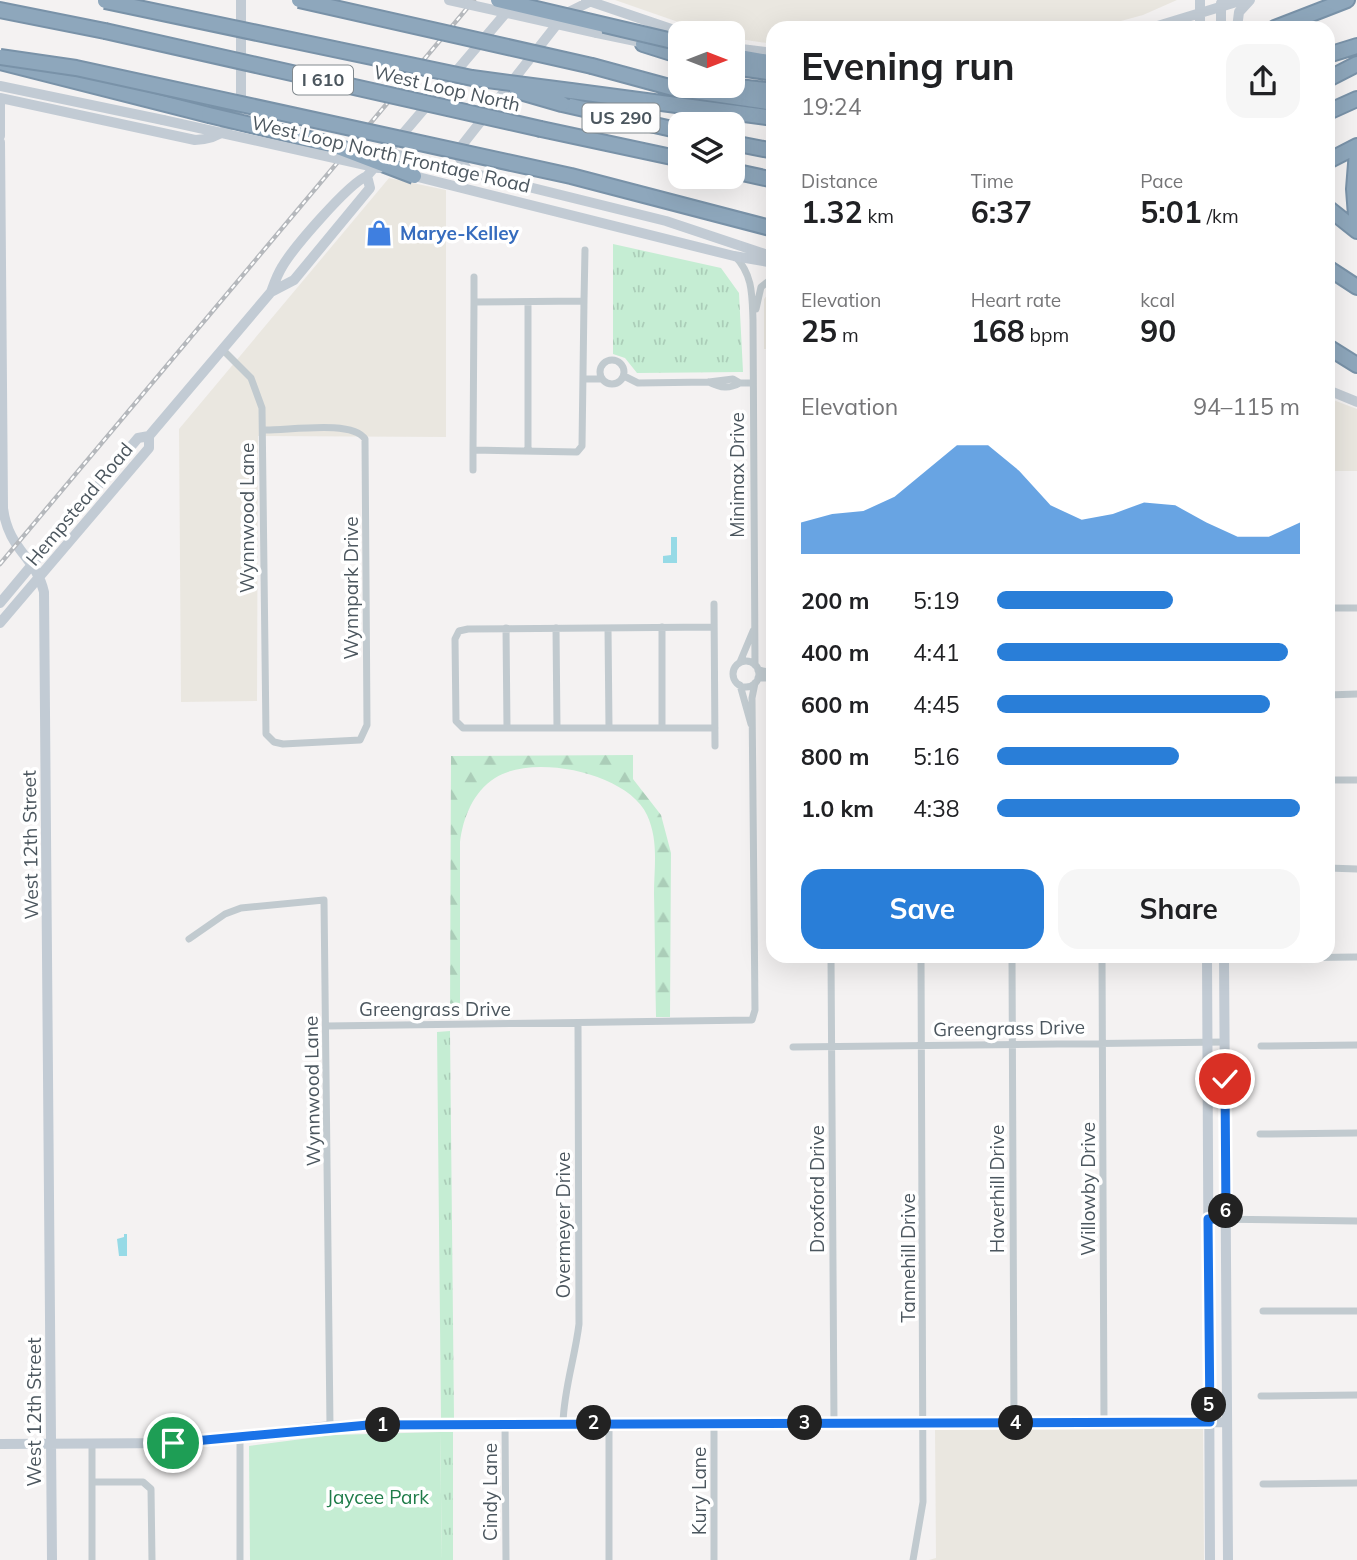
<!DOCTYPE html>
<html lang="en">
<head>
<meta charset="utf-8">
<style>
  :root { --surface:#fff; --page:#f6f6f6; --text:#202124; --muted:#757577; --accent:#297ed8 }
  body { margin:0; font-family:Mulish,sans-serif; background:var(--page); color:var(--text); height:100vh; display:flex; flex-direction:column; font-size:26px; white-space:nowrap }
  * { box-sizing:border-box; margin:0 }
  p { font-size:23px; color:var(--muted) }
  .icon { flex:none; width:38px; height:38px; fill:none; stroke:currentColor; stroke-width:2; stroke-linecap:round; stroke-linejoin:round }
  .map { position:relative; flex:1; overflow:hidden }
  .details { position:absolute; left:766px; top:21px; width:569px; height:942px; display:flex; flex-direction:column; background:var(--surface); border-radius:21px; box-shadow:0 7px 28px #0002 }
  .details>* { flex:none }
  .needle { width:46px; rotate:90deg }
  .buttons { position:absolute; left:668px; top:21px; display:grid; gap:14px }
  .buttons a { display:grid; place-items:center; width:77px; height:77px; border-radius:14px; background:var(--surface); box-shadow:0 7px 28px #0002; font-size:35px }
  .pin { position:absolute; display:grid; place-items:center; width:60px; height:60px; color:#fff; margin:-30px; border:4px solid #fff; border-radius:50%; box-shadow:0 2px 7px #0007 }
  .km { position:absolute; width:35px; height:35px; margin:-18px; border-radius:50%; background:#222; color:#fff; font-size:19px; line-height:35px; text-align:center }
  .round { display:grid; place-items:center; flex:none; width:74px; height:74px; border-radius:21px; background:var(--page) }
  .headline { display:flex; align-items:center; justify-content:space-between; height:119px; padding:0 35px }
  h1 { font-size:38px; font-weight:700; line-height:52px }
  .figures { display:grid; grid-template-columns:repeat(3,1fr); gap:10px; height:119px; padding:7px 35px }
  .figures div { display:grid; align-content:center }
  .figures b { font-size:30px; font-weight:700 }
  .figures small { font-size:19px; font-weight:400 }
  .figures p { font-size:19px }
  .chart { height:196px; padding:14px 35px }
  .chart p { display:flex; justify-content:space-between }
  .chart svg { width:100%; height:126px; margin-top:7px; fill:var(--accent); opacity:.7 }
  .primary-button { display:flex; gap:14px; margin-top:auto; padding:14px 35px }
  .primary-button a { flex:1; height:80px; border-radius:21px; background:var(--accent); color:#fff; font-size:28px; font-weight:700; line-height:80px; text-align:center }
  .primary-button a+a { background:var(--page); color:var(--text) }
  ul { padding:0 35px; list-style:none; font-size:23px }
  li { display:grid; grid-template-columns:112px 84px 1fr; align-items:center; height:52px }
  li i { height:18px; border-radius:9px; background:var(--accent) }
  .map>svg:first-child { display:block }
</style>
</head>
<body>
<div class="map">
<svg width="1357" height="1560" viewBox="0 0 1357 1560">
  <defs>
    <pattern id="grass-tufts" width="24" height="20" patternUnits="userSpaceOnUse" patternTransform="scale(1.75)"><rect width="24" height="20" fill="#c5edd3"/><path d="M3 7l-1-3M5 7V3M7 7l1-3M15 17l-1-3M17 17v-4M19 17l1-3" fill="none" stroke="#abcdb8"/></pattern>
    <pattern id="forest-firs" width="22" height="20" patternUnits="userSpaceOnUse" patternTransform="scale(1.75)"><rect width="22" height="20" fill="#c5edd3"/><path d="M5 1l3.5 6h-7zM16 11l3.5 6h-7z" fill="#abcdb8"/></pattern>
  </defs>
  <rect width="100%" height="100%" fill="#f4f2f2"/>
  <!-- commercial -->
  <path fill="#eae7e0" d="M615 0H1177L1143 15 1095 28H774L773 44 733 38V33L704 31Z
    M389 178 446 190V437L258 436 257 701 181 702 179 429Z
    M773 288V349H764V299Z
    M1328 398 1357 409V471H1328Z
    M1203 1427 1204 1560H929L936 1558 935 1428Z"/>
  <!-- grass -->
  <path fill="url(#grass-tufts)" d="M613 244 721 268 739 293 743 372 637 373 625 358 613 354Z
    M450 1031 454 1418 441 1419 437 1032Z
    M440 1432H453V1560H442Z"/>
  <!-- forest -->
  <path fill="url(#forest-firs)" d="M633 755V779L661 815 671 853 670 1017H656C655 976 655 935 654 894 654 867 659 841 647 815 628 773 533 753 495 778 473 792 463 818 460 842V1019H450L451 756Z"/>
  <!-- park -->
  <path fill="#c5edd3" d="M440 1432 442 1560H250L249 1446 333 1435Z"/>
  <!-- water -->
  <path fill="#96dae6" d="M671 537H677V563H663V556L671 555Z
    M124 1234H127V1256H119L117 1239 124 1237Z"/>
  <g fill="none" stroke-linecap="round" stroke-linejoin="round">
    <!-- highway casing -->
    <g stroke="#7992a8" stroke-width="18">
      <path id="highway" d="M0 10 105 31
        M1275 28 1347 0
        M643 44 681 56
        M1328 55 1357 46
        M733 56 774 63
        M0 62 209 115
        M592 66 673 88 774 103
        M733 67 774 73
        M1328 79 1357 64
        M729 86 774 91
        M571 91 774 118
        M562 104 681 131
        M1328 112 1357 99
        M541 129 681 159
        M733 143 774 151
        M1357 151 1354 189 1357 229
        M1328 161 1357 146
        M733 171 774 180
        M1328 208 1357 231
        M1328 268 1357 287
        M1328 347 1357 365"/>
    </g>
    <!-- street -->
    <path stroke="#c1cacf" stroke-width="7" d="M735 256C753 275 752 295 753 320L755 665
      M474 277V302
      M584 301 582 446 577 452 473 450 474 302Z
      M584 301 585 250
      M528 302V451
      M756 309 761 287 774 277
      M222 349 251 378 262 408 266 734 274 742 283 744 360 740 367 725 365 439C352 419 286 431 263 430
      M600 372a12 12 0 1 1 24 0a12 12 0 1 1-24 0Z
      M624 376 638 383 709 382 733 379 740 383H753
      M583 379H602
      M709 382C721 388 729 389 740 383
      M473 450V470
      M714 604 715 746
      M1328 608H1357
      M662 627V728
      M714 627 468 629 459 631 455 639 456 721 463 728H715
      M506 628 507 728
      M556 628 557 728
      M608 628 609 728
      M733 674a13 13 0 1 1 26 0a13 13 0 1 1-26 0Z
      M740 662 753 631
      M758 670 774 673
      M758 678H774
      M740 685 751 724
      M1328 695 1357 694
      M1328 780H1357
      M1328 868 1357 869
      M189 939 225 914 241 908 324 900 330 1426
      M831 956 834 1423
      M1012 956 1014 1423
      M1102 956 1104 1422
      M1259 958 1357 957
      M327 1026 752 1020 755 1010 752 698 755 683
      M1261 1046 1357 1045
      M793 1047 1225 1042
      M1260 1134 1357 1133
      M1208 1219 1357 1221
      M1263 1311H1357
      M1261 1396 1357 1395
      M714 1422V1560
      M505 1423 506 1560
      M563 1423C564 1388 575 1358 579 1324L578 1024
      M609 1423V1560
      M240 1439V1560
      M92 1443V1560
      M92 1482H143L151 1489 152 1560
      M1263 1484 1357 1483
      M913 1560 923 1502 921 956"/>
    <!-- secondary -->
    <path stroke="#c2cbd4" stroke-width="10" d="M586 0 683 33
      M1151 28 1243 0
      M1200 28V0
      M1221 28V3
      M1237 28 1239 12 1250 0
      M597 33 650 44
      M733 48 774 53
      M0 86 163 120
      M0 98 195 140C222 139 235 126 241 100V0
      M0 136V98
      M0 142 3 508C8 550 36 557 44 592L52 1560
      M387 152 666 221 774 257
      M470 174 459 157 463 144 565 14 589 2
      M414 176 734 256 774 263
      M271 292 294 280 370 188 367 176
      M1328 390 1357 402
      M0 603 138 438 149 436 271 292C274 284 277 275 282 267 293 248 348 184 367 176L510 8
      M0 623 149 448V436
      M1207 956 1210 1560
      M1224 956 1228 1560
      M0 1444 182 1443 330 1426 368 1425 1227 1422"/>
    <!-- highway -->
    <use href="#highway" stroke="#8ea7bc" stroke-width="14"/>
    <!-- rail casing -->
    <g stroke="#b5b8bc" stroke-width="4.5">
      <path id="rail" d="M0 564 474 0"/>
    </g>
    <!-- rail -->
    <use href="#rail" stroke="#fff" stroke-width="2" stroke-dasharray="5" stroke-linecap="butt"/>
    <!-- highway-bridge casing -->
    <g stroke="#7992a8" stroke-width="18" stroke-linecap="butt">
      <path id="highway-bridge" d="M299 0 592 66
        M498 0 681 43
        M105 1 472 78 571 91
        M105 31 541 129
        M0 57 76 68 571 176 774 229
        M517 91 562 104
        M209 115 330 144 414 176"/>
    </g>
    <!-- secondary-bridge -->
    <path stroke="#c2cbd4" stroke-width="10" d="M449 0 597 33
      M163 120 379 168"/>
    <!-- highway-bridge -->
    <use href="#highway-bridge" stroke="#8ea7bc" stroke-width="14"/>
  </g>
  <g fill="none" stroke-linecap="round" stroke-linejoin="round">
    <!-- route casing -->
    <g stroke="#fff" stroke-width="14">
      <path id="route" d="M173 1443 368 1425 1210 1422 1208 1219H1226L1225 1079"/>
    </g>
    <!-- route -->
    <use href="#route" stroke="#1a73e8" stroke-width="9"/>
  </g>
  <!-- icons -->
  <defs>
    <g id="shop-bare" transform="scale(2.1)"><path d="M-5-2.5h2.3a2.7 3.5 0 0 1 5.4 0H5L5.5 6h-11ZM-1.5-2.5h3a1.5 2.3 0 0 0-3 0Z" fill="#3f7fe0" stroke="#fff" stroke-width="2.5" paint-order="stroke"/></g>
  </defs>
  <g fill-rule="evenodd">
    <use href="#shop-bare" x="379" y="233"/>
  </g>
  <g text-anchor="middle" stroke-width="7" stroke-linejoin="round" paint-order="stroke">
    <!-- shield labels -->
    <g fill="#fff" stroke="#81898e" stroke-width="2">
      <rect x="293" y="65.5" width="60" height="29" rx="5"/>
      <rect x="582.5" y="103.5" width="77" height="29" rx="5"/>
    </g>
    <g font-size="18" font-weight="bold" fill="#4b565e">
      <text x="323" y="86">I 610</text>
      <text x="621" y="124">US 290</text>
    </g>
    <!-- street labels -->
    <g font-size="19" fill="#4b565e" stroke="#fff">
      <text transform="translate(447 88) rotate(13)" y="7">West Loop North</text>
      <text transform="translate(391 154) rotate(13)" y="7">West Loop North Frontage Road</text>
      <text transform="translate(737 475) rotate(-90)" y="7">Minimax Drive</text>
      <text transform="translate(79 504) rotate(-50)" y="7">Hempstead Road</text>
      <text transform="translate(247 518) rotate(-90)" y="7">Wynnwood Lane</text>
      <text transform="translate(351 588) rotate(-90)" y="7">Wynnpark Drive</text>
      <text transform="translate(30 845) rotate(-91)" y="7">West 12th Street</text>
      <text x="435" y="1016">Greengrass Drive</text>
      <text transform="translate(1009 1028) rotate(-1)" y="7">Greengrass Drive</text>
      <text transform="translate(312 1091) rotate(-91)" y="7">Wynnwood Lane</text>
      <text transform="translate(817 1189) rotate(-90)" y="7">Droxford Drive</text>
      <text transform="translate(997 1189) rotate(-90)" y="7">Haverhill Drive</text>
      <text transform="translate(1088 1189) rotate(-90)" y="7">Willowby Drive</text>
      <text transform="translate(563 1225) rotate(-90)" y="7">Overmeyer Drive</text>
      <text transform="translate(908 1258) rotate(-90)" y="7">Tannehill Drive</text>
      <text transform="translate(34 1412) rotate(-90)" y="7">West 12th Street</text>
      <text transform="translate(699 1491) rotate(-90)" y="7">Kury Lane</text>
      <text transform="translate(490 1492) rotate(-90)" y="7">Cindy Lane</text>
    </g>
    <!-- shop labels -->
    <g font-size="19" font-weight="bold" fill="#366cbe" stroke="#fff" text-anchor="start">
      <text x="400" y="240">Marye-Kelley</text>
    </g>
    <!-- park labels -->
    <g font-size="19" fill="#1f7c49" stroke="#fff">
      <text x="378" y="1504">Jaycee Park</text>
    </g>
  </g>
</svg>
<div class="buttons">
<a><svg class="needle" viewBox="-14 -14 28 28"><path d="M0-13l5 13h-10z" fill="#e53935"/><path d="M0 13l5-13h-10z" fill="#757577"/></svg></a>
<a><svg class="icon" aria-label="layers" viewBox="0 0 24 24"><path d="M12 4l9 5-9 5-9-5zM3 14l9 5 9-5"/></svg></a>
</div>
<div class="pin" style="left:173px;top:1443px;background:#1e9e55"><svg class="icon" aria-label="arrive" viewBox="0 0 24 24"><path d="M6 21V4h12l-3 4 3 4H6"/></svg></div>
<div class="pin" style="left:1225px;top:1079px;background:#d93025"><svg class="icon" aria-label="check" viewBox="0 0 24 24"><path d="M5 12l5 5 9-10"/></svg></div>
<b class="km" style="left:383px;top:1425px">1</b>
<b class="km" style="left:594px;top:1423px">2</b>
<b class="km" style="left:805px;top:1423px">3</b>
<b class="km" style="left:1016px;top:1423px">4</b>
<b class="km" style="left:1209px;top:1405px">5</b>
<b class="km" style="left:1226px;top:1211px">6</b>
<section class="details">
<div class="headline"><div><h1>Evening run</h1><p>19:24</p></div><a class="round"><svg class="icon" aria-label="share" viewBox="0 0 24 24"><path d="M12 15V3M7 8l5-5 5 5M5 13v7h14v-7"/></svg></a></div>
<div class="figures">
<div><p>Distance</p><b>1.32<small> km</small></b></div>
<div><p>Time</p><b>6:37</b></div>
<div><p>Pace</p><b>5:01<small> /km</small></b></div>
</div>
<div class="figures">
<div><p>Elevation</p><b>25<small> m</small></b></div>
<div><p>Heart rate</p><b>168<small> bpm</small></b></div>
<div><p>kcal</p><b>90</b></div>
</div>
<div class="chart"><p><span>Elevation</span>94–115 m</p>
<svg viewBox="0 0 160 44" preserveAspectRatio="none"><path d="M0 44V33L10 30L20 29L30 24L40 15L50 6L60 6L70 15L80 27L90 32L100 30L110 26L120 27L130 33L140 38L150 38L160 33V44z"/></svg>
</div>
<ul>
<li><b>200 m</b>5:19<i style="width:58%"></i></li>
<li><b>400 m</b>4:41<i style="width:96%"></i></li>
<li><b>600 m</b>4:45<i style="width:90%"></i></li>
<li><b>800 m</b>5:16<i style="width:60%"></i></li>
<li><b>1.0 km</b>4:38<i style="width:100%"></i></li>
</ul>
<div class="primary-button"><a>Save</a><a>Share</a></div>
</section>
</div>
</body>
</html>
